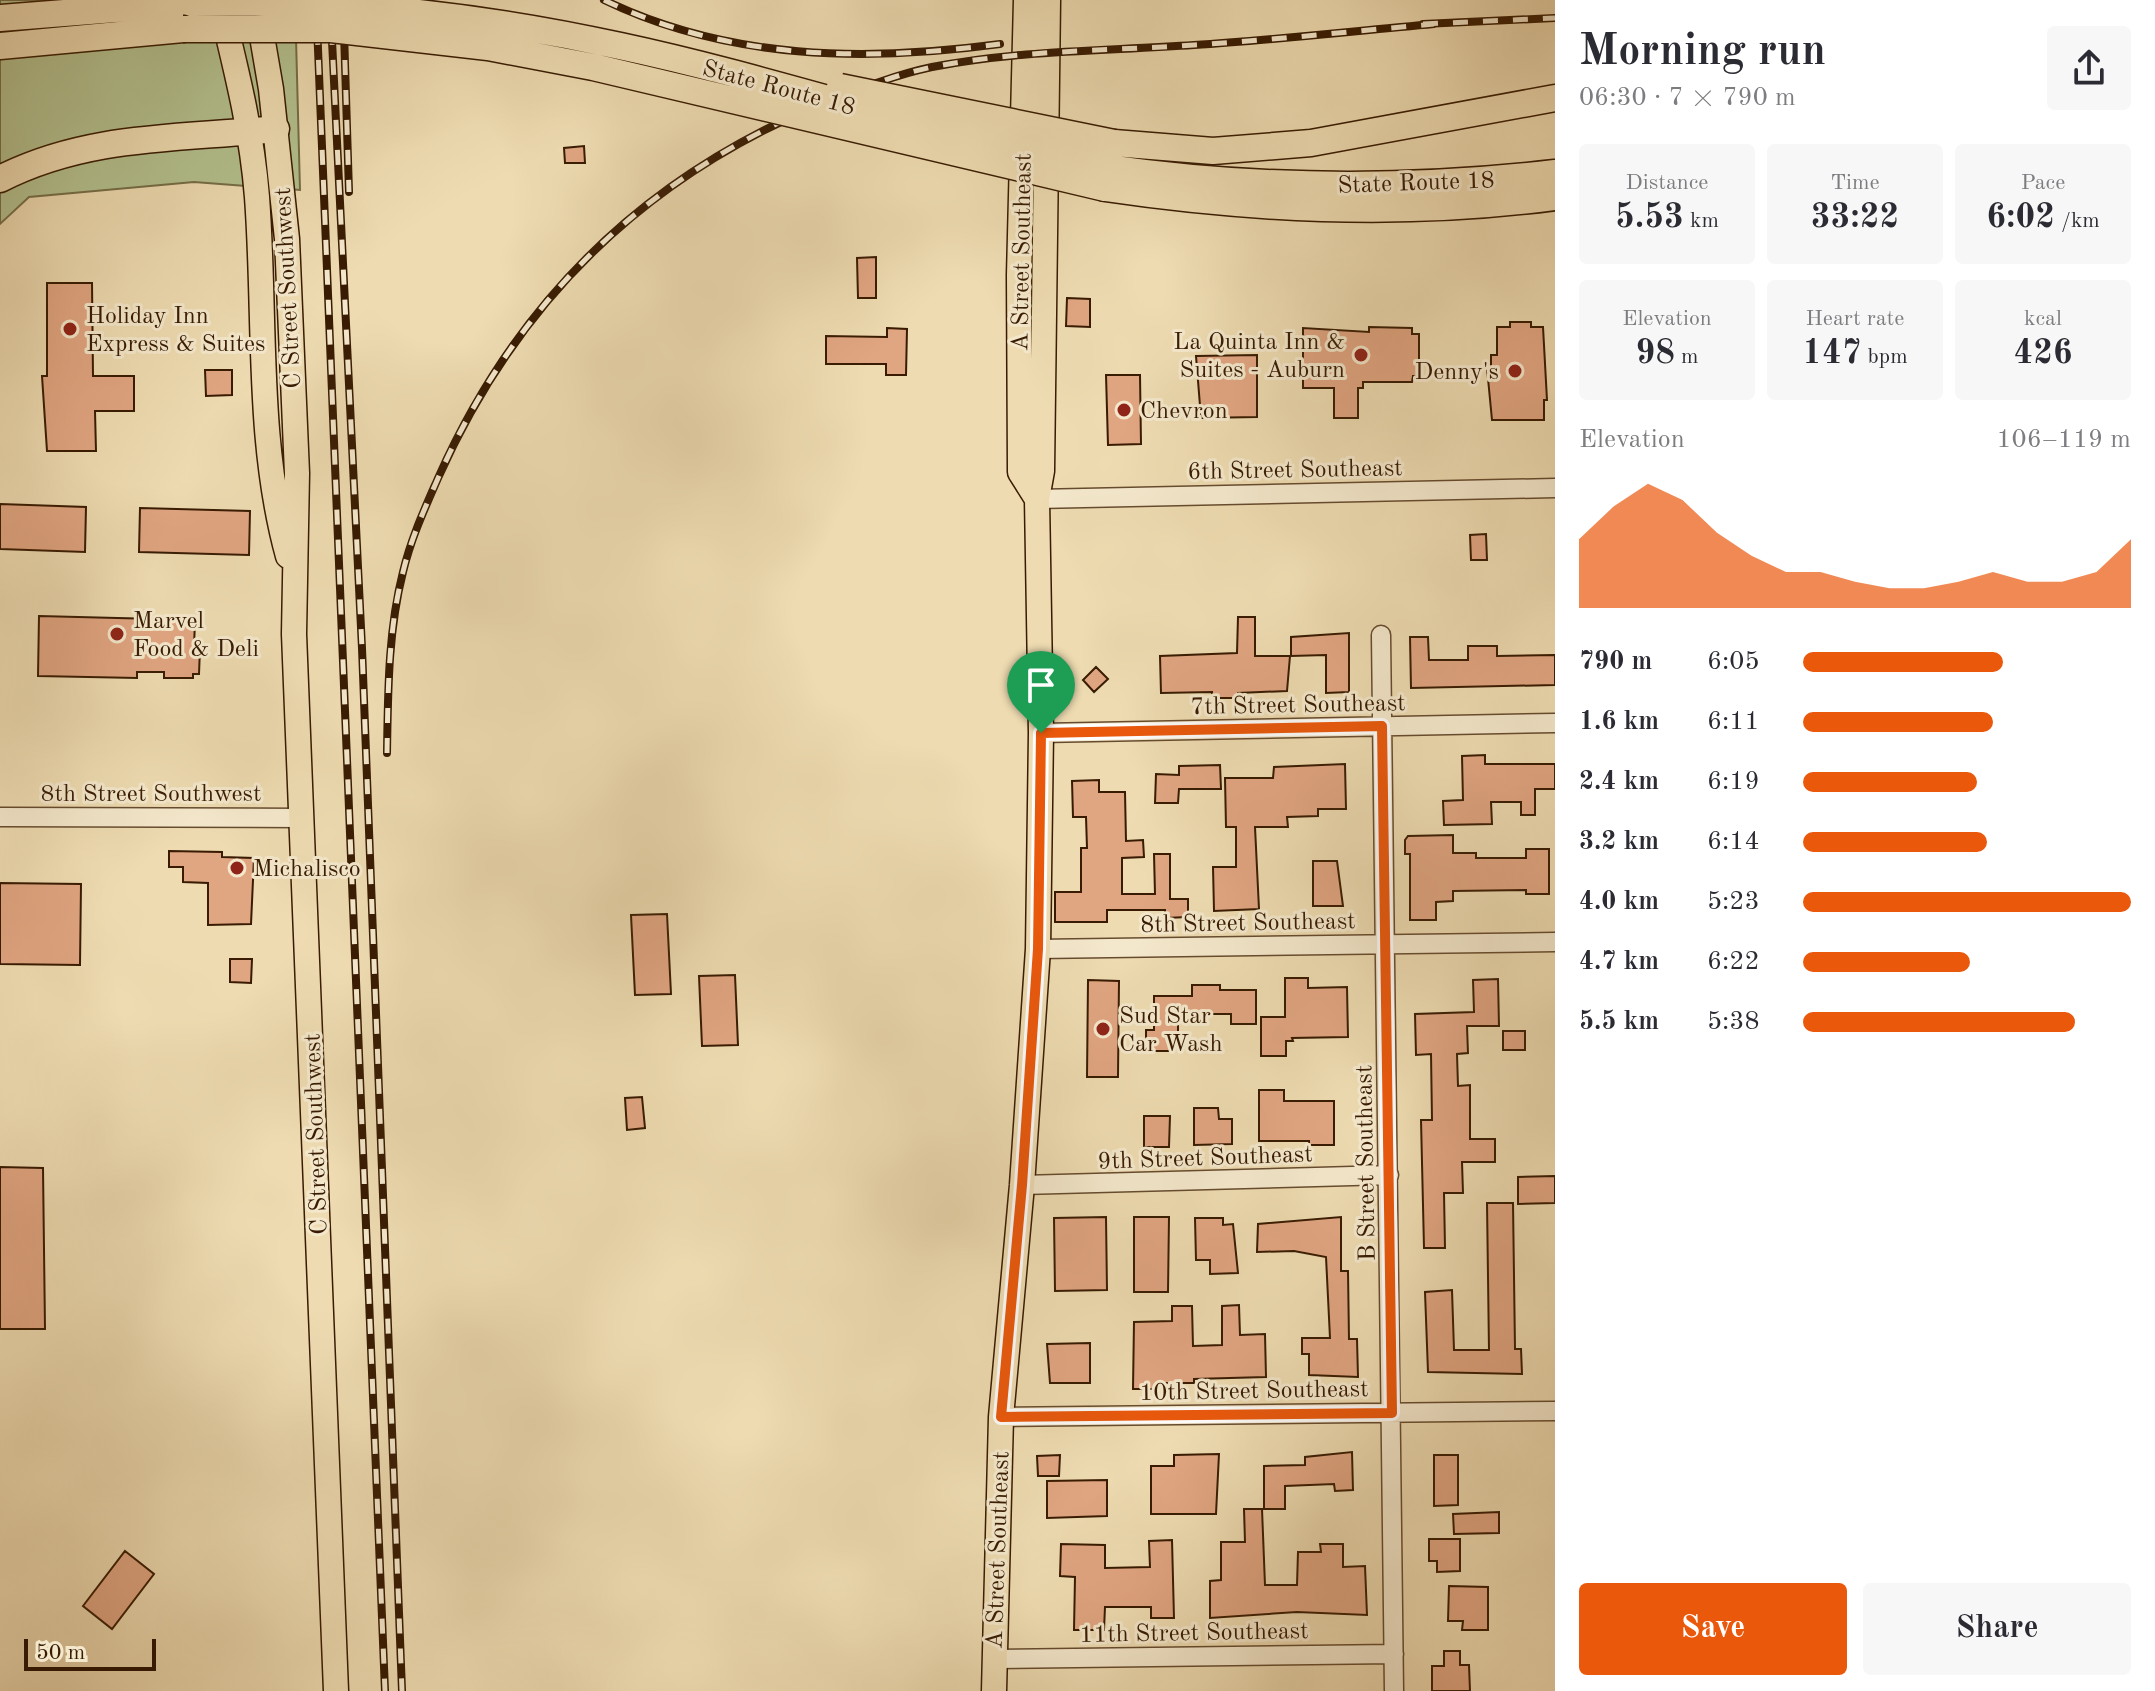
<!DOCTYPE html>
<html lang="en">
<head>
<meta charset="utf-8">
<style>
  :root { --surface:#fff; --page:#f7f7f7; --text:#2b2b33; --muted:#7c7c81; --accent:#ea580c }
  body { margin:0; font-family:"Old Standard TT",serif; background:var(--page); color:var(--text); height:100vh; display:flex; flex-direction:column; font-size:30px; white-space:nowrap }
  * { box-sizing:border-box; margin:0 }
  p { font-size:26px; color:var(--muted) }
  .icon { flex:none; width:44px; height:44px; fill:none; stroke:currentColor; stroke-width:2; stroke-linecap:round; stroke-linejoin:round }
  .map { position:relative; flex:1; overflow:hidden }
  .details { display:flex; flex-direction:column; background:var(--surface); width:600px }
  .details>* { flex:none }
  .scale { position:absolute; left:24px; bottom:20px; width:132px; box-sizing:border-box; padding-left:8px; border:4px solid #381b02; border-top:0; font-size:22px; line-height:28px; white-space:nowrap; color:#381b02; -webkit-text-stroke:6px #f4e8cc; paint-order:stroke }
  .pin { position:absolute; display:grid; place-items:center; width:68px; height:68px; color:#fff; margin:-82px -34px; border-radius:50% 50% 50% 0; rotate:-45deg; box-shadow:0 0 8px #0007 }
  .pin .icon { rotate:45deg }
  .round { display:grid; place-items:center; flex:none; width:84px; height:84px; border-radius:8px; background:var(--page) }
  .headline { display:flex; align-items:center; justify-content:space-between; height:136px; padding:0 24px }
  h1 { font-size:44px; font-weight:700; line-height:60px }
  .stats { display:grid; grid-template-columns:repeat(3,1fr); gap:12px; height:136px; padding:8px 24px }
  .stats div { display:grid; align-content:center; border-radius:8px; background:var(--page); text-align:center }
  .stats b { font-size:34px; font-weight:700 }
  .stats small { font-size:22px; font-weight:400 }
  .stats p { font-size:22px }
  .chart { height:224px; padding:16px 24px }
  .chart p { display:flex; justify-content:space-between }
  .chart svg { width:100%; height:144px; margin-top:8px; fill:var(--accent); opacity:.7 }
  .action { display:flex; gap:16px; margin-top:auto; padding:16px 24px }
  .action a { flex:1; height:92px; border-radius:8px; background:var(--accent); color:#fff; font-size:32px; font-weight:700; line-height:92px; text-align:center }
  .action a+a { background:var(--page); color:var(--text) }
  ul { padding:0 24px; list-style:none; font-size:26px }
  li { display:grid; grid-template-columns:128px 96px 1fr; align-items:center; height:60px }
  li i { height:20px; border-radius:10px; background:var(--accent) }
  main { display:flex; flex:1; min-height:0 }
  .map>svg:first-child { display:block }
</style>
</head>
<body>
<main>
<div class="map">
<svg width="1555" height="1691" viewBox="0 0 1555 1691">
  <rect width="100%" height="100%" fill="#eedbb1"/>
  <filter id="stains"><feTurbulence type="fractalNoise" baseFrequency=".0025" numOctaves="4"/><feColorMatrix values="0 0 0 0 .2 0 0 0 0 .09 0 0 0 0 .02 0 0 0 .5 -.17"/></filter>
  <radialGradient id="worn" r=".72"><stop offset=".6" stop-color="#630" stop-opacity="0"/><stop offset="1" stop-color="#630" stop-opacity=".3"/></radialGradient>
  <!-- green -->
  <path fill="#b3c18f" stroke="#766e48" stroke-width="2" d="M0 0H295L300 190 194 182 29 197 0 224Z"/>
  <!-- building -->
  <path fill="#e0a581" stroke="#381b02" stroke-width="2" d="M584 146 585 163H565L564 148Z
    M876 257V298H858L857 258Z
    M47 283H92L93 376H134V411H95L96 451H47L42 376H47Z
    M1067 298 1090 299V327L1066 326Z
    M1510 322H1531V327H1543L1547 400H1544V420H1492L1487 368H1491V355H1497V327H1510Z
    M1369 327 1412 328V334H1419V376H1413L1412 382H1363V388H1358V418H1334V388H1303V328L1369 332Z
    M887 328 907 329 906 375H886V364H826V336L887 337Z
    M1257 355V417L1201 418 1196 356Z
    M205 370H232V395L206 396Z
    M1106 375H1140L1141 444 1108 445Z
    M0 504 86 507 85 552 0 549Z
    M140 508 250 511 249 555 139 552Z
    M1486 534 1487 560H1471L1470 535Z
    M39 616 195 620 194 648H200L199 674H193V678H164V672H137V678L38 676Z
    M1238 617H1255V656H1290L1287 691 1238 693V698H1212V692L1161 693 1160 656 1237 653Z
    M1349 633V692L1326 693V655L1291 656V637Z
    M1410 637H1428L1429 660H1468V646H1497V656L1555 655V685L1411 688Z
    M1096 667 1108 679 1094 692 1083 680Z
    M1485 755V764H1555V789H1535V815H1521V802H1491L1492 824 1444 825 1443 801 1463 800 1462 756Z
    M1345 764 1346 809H1318V816L1287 817 1288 827H1255L1259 909 1214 911 1213 867H1236V827H1226L1225 778H1273L1274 767Z
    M1220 765 1221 789H1179L1178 803H1155L1156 774 1179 775V766Z
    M1099 780V792H1125L1126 841 1143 840 1144 857 1122 858V894H1155L1154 854H1170V899H1188V917L1165 918V910H1107V922H1055V892H1081V848H1087L1086 817H1073L1072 781Z
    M1453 835V853H1476V858H1526V849H1549V894H1526V890L1453 891V901L1436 902V920H1410V854H1405V840L1408 836Z
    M169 851 222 852V857L254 858 251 924 208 925V883L183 882V867H169Z
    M1313 861H1337L1343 906H1313Z
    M0 883 81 884 80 965 0 964Z
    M667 914 671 994 635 995 631 915Z
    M230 959H252L251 983 230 982Z
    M735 975 738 1045 702 1046 699 976Z
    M1285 978H1308V988L1347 987 1348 1037 1292 1038 1293 1041H1286V1056H1261V1017H1285Z
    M1498 979 1499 1026H1467L1468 1053 1457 1054 1458 1086 1470 1085V1139H1495V1162H1462L1463 1193H1444L1445 1248H1424L1421 1120H1432L1431 1054 1416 1055 1415 1014 1474 1012 1473 980Z
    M1088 980 1119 981 1118 1077H1087Z
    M1192 985H1220V990H1256V1024H1231V1014H1178V1032L1171 1033V1051H1146V1030H1154V996H1192Z
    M1503 1031H1525V1050H1503Z
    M1259 1090H1284V1101H1334V1145H1309V1141H1259Z
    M642 1097 645 1128 627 1130 625 1098Z
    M1194 1108H1218L1219 1119H1232V1144L1194 1145Z
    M1144 1116H1170L1169 1147H1144Z
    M0 1167 43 1168 45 1329H0Z
    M1555 1176V1203L1518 1204V1177Z
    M1487 1203H1513L1515 1349H1521L1522 1374 1428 1372 1425 1292 1452 1290 1454 1350H1489Z
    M1106 1217 1107 1290 1055 1291 1054 1218Z
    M1134 1217H1169L1168 1292H1134Z
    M1341 1217V1271H1348L1349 1339H1357L1358 1377 1309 1375V1354H1302V1338H1330L1326 1257 1294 1251 1257 1252 1258 1224Z
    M1195 1218H1223V1225L1233 1224 1238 1273 1210 1274V1260H1196Z
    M1239 1305 1240 1335 1265 1334 1266 1377 1194 1379V1383H1157L1158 1389H1133L1134 1322 1172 1321V1306H1192L1193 1346 1222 1345V1306Z
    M1090 1343V1383H1050L1047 1344Z
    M1352 1452 1353 1490 1335 1491 1334 1484 1285 1486V1509H1264V1466L1305 1465V1457Z
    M1219 1454 1216 1514H1151V1466H1174V1455Z
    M1060 1455 1059 1476H1038L1037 1456Z
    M1434 1455H1458V1505L1434 1506Z
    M1107 1480V1516L1047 1518V1481Z
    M1244 1509H1262L1265 1585H1297L1298 1552H1321L1320 1544H1343V1567L1365 1566 1367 1615 1297 1612 1210 1618V1581L1221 1580V1542H1245Z
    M1499 1512V1533L1454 1534 1453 1514Z
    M1429 1539H1460V1571L1437 1572V1561H1429Z
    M1172 1540 1174 1618H1151V1607H1105L1104 1630H1074L1075 1577 1060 1576 1061 1544 1105 1545V1568L1150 1567 1149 1541Z
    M125 1551 154 1574 112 1629 83 1606Z
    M1449 1586 1488 1587V1630H1462L1463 1621H1448Z
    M1444 1651H1460V1665H1469L1470 1691H1432V1666H1444Z"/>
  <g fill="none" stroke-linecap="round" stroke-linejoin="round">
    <!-- minor casing -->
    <g stroke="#664b2e" stroke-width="21">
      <path id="minor" d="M1037 499 1555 488
        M1381 635 1394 1691
        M1041 733 1555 723
        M0 817 302 818
        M1038 949 1555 942
        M1022 1185 1389 1175
        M1001 1417 1555 1411
        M994 1659 1394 1654"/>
    </g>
    <!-- major casing -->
    <g stroke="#381b02" stroke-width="27">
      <path id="major" d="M1026 0 1019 275 1020 472 1037 499
        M222 11C237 73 252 133 257 197 266 317 256 440 288 556
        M258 13 271 89 287 239 297 473 294 634 336 1691
        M994 1691 1001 1417 1022 1185 1038 949 1041 733 1037 499 1042 471 1048 0"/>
    </g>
    <!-- highway casing -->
    <g stroke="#381b02" stroke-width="29">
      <path id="highway" d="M0 18 192 3
        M0 46 183 29
        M1114 143 1213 151 1311 143 1555 98
        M1108 168C1256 189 1406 190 1555 173
        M0 179C88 134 180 139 276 129
        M1105 188C1254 210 1405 217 1555 197"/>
    </g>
    <!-- minor -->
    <use href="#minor" stroke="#f4e8cc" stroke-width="18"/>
    <!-- major -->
    <use href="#major" stroke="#eedbb1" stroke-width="24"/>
    <!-- highway -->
    <use href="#highway" stroke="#eedbb1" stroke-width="26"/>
    <!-- rail casing -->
    <g stroke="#381b02" stroke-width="8">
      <path id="rail" d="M316 0 385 1691
        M330 0 362 648 402 1691
        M343 0 349 192
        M604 0C728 60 865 62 1000 44
        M1423 24 1555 18
        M387 753C388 692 388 631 403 572 411 538 425 508 439 476 517 301 645 177 821 104 857 90 894 75 932 67 1019 50 1106 51 1194 45 1274 40 1354 31 1434 24"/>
    </g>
    <!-- rail -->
    <use href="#rail" stroke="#f4e8cc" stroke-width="5" stroke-dasharray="15" stroke-linecap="butt"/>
    <!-- highway-bridge casing -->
    <g stroke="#381b02" stroke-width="29" stroke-linecap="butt">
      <path id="highway-bridge" d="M192 3C337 0 479 15 620 46 784 81 943 138 1108 168
        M183 29H331L488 47 593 67 1105 188
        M840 87 1114 143"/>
    </g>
    <!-- highway-bridge -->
    <use href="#highway-bridge" stroke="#eedbb1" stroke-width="26"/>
  </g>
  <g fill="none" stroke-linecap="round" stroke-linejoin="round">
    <!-- route casing -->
    <g stroke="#fff" stroke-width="16">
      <path id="route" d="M1382 726 1392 1413 1001 1417 1022 1185 1038 949 1041 733Z"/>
    </g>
    <!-- route -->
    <use href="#route" stroke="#ea580c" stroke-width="10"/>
  </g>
  <!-- markers -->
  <g fill="#8f2418" stroke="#f4e8cc" stroke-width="3">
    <circle cx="70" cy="329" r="8"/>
    <circle cx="1361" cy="355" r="8"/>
    <circle cx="1515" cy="371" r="8"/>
    <circle cx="1124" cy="410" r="8"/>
    <circle cx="117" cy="634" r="8"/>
    <circle cx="237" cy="868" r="8"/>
    <circle cx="1103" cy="1029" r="8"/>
  </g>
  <g text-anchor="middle" stroke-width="6" stroke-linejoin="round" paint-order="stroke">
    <!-- street labels -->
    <g font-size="24" fill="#381b02" stroke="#f4e8cc">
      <text transform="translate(779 87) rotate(15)" y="8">State Route 18</text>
      <text transform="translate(1416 182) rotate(-2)" y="8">State Route 18</text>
      <text transform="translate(1021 252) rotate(-89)" y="8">A Street Southeast</text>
      <text transform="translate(287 288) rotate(-93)" y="8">C Street Southwest</text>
      <text transform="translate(1295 469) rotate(-1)" y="8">6th Street Southeast</text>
      <text transform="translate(1298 704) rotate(-1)" y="8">7th Street Southeast</text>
      <text x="151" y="801">8th Street Southwest</text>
      <text transform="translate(1248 922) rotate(-1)" y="8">8th Street Southeast</text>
      <text transform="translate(315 1134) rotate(-92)" y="8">C Street Southwest</text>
      <text transform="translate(1205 1157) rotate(-2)" y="8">9th Street Southeast</text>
      <text transform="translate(1365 1163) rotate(-91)" y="8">B Street Southeast</text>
      <text transform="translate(1254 1390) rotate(-1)" y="8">10th Street Southeast</text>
      <text transform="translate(997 1550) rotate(-88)" y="8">A Street Southeast</text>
      <text transform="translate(1194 1632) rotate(-1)" y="8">11th Street Southeast</text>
    </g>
    <!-- poi labels -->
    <g font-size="24" fill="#381b02" stroke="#f4e8cc" text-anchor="start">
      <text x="86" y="323">Holiday Inn<tspan x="86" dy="28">Express &amp; Suites</tspan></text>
      <text x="1345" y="349" text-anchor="end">La Quinta Inn &amp;<tspan x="1345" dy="28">Suites - Auburn</tspan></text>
      <text x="1499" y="379" text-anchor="end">Denny's</text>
      <text x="1140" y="418">Chevron</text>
      <text x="133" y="628">Marvel<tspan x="133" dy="28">Food &amp; Deli</tspan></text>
      <text x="253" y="876">Michalisco</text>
      <text x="1119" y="1023">Sud Star<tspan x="1119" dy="28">Car Wash</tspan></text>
    </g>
  </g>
  <rect width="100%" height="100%" filter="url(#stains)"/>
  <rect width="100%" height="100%" fill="url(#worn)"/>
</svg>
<div class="scale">50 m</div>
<div class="pin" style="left:1041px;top:733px;background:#1e9e55"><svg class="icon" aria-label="arrive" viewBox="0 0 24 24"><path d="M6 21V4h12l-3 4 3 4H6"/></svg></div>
</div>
<section class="details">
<div class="headline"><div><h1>Morning run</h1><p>06:30 · 7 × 790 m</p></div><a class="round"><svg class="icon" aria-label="share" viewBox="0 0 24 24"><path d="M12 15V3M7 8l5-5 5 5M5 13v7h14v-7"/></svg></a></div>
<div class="stats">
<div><p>Distance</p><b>5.53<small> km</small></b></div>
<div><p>Time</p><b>33:22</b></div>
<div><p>Pace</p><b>6:02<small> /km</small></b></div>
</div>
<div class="stats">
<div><p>Elevation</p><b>98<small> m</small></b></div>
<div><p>Heart rate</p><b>147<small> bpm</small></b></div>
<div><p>kcal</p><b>426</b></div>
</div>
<div class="chart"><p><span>Elevation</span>106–119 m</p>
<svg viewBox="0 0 160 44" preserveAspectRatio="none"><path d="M0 44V23L10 13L20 6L30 11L40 21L50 28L60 33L70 33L80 36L90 38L100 38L110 36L120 33L130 36L140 36L150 33L160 23V44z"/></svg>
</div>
<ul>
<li><b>790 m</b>6:05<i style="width:61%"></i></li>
<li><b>1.6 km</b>6:11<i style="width:58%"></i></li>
<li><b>2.4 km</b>6:19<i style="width:53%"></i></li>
<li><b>3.2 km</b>6:14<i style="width:56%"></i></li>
<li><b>4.0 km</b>5:23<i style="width:100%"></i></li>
<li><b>4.7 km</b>6:22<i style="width:51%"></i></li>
<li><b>5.5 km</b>5:38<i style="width:83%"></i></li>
</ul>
<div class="action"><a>Save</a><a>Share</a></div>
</section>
</main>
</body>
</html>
